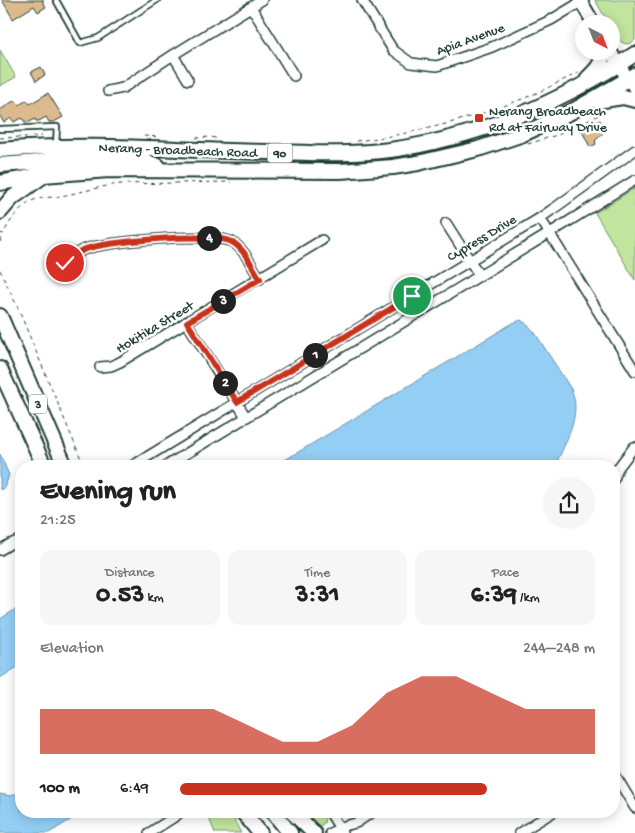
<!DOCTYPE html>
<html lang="en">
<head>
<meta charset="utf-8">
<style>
  :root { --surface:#fff; --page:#f6f6f6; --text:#222; --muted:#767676; --accent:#c8321e }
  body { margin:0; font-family:"Gochi Hand",sans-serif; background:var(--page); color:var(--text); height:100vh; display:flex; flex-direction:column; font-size:19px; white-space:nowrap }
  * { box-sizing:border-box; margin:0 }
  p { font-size:16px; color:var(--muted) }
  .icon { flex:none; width:28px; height:28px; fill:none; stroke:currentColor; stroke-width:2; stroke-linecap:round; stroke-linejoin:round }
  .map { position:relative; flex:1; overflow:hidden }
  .details { position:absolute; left:15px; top:460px; width:605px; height:358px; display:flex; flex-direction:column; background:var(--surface); border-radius:20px; box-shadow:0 2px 12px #0003 }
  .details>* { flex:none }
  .needle { width:32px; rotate:138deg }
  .controls { position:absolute; left:575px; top:15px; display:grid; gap:10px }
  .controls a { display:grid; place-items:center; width:45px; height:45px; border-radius:50%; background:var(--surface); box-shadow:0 2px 12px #0003; font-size:25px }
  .pin { position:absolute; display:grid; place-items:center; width:42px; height:42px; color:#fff; margin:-21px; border:2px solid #fff; border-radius:50%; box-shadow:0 1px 5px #0007 }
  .km { position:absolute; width:25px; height:25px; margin:-12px; border-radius:50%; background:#222; color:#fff; font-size:14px; line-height:25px; text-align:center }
  .round { display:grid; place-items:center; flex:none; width:52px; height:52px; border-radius:26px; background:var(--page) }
  .headline { display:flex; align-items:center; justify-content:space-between; height:85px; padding:0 25px }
  h1 { font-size:28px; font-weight:800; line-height:38px }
  .metrics { display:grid; grid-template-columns:repeat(3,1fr); gap:8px; height:85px; padding:5px 25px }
  .metrics div { display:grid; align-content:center; border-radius:12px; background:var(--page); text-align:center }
  .metrics b { font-size:25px; font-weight:800 }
  .metrics small { font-size:14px; font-weight:400 }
  .metrics p { font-size:14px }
  .chart { height:140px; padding:10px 25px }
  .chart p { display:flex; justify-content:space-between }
  .chart svg { width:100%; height:90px; margin-top:5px; fill:var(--accent); opacity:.7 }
  ul { padding:0 25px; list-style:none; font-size:16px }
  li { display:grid; grid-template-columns:80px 60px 1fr; align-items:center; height:38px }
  li i { height:12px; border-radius:6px; background:var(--accent) }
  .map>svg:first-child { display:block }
</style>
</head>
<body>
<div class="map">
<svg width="635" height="833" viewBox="0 0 635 833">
  <rect width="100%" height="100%" fill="#fff"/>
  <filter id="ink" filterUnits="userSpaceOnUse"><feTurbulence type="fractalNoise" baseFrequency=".02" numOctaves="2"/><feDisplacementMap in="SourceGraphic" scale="10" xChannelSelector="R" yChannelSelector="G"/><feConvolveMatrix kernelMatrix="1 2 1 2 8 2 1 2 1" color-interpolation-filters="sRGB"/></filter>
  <g filter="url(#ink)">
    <!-- green -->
    <path fill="#c1e59f" stroke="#70916a" d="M595 0H635V40C633 42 629 44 627 44 619 44 612 30 611 24H609Z
      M0 50 16 77 0 86Z
      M635 188V280L595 213Z
      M206 811H229L241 833H215Z
      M298 811H323L325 816 324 823 320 826 317 827Z"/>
    <!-- water -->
    <path fill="#94cef4" stroke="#6594a7" d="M521 320 528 325 535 333 571 389C583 414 565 443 555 466H275L513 323Z
      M0 454 9 475 5 487 0 490Z
      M21 606V665L0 678V619Z
      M21 792V811H85L49 833H0V794L10 796Z"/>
    <!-- building -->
    <path fill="#ddb98e" stroke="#1f3d34" d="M2 0H44L42 1 46 7 38 12 34 6 13 19Z
      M41 67 45 75 36 81 31 72Z
      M48 93 63 117 54 122H49L46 117 39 121H36L35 119 30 122H25L22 118 14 122 11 118 4 123 0 116V110L15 100 19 105 27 100 30 104Z
      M600 120 605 131 595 141 596 144 590 147 581 129Z"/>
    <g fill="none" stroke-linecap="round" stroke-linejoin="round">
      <!-- lane casing -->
      <g stroke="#1f3d34" stroke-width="8">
        <path id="lane" d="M56 0 80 43 98 38 157 0
          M0 129 57 127 56 144"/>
      </g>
      <!-- street casing -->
      <g stroke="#1f3d34" stroke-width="12">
        <path id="street" d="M362 0 393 50 411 63 437 66 492 47 551 20 581 2
          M251 7 294 76
          M173 55 188 80
          M628 79 635 92
          M108 91 123 88 173 55 262 0
          M540 218 635 371
          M446 223 479 275
          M65 263C70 257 76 253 83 250 105 241 213 232 232 242 245 249 252 267 260 279
          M187 323 246 417
          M100 367 111 366 120 362 322 240
          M132 466 540 218 556 207 635 150
          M166 466 550 233 635 180
          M614 479 618 468 634 447
          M0 550 10 544 21 540
          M614 773 635 808
          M329 811 342 832
          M149 833 176 816 181 811
          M330 833 344 826 356 823 374 811
          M519 833 555 811"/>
      </g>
      <!-- secondary casing -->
      <g stroke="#1f3d34" stroke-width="16">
        <path id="secondary" d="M580 0 594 24
          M610 51 628 79"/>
      </g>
      <!-- primary casing -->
      <g stroke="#1f3d34" stroke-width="18">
        <path id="primary" d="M588 78C597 69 602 65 603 51
          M597 101 623 97 635 100
          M0 150C92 142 184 151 277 152 314 153 352 155 390 150 481 137 559 103 635 54
          M0 165 54 161 122 159 141 160 158 166
          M0 183 43 175 109 170 340 171 393 167 418 163 478 149 523 134 571 112 635 75
          M0 212 12 198 43 176
          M0 316 65 466
          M0 369 44 466
          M242 811 260 833
          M272 811 290 833
          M291 811 314 833"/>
      </g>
      <!-- path -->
      <path stroke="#1f3d34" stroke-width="1" stroke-dasharray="4 4" stroke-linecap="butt" d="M144 136 160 137
        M0 138 42 136
        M196 138 211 137 219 139
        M356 141C414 134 473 119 527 97 545 90 562 80 580 72
        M528 144 560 134 605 112
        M0 233 3 234C9 223 16 212 26 204 35 197 49 198 60 196 80 193 100 186 121 184L231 182
        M0 242 3 235
        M0 270 17 306 84 466"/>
      <!-- lane -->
      <use href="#lane" stroke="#fff" stroke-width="4.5"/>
      <!-- street -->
      <use href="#street" stroke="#fff" stroke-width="9"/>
      <!-- secondary -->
      <use href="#secondary" stroke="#fff" stroke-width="12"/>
      <!-- primary -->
      <use href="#primary" stroke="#fff" stroke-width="14"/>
    </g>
  </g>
  <g fill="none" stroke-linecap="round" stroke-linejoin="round" filter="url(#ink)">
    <!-- route casing -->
    <g stroke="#fff" stroke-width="10">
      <path id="route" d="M65 263C70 257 76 253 83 250 105 241 213 232 232 242 245 249 252 267 260 279L187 322 237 402 412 296"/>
    </g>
    <!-- route -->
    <use href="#route" stroke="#c8321e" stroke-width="6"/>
  </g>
  <!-- markers -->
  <rect fill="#c8321e" stroke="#fff" stroke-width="2" x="474" y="113" width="10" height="10" rx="2.5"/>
  <g text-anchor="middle" stroke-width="5" stroke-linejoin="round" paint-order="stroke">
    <!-- shield labels -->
    <g fill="#fff" stroke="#627771" stroke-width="1">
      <rect x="267.5" y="143.5" width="25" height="19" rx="4"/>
      <rect x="29" y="394.5" width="18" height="19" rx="4"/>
    </g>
    <g font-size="12" font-weight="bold" fill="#1f3d34">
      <text x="280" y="157">90</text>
      <text x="38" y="408">3</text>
    </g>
    <!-- street labels -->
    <g font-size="14" fill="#1f3d34" stroke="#fff">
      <text transform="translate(470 38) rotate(-20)" y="5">Apia Avenue</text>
      <text transform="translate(178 149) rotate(2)" y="5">Nerang - Broadbeach Road</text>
      <text transform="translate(481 237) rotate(-31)" y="5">Cypress Drive</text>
      <text transform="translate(154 326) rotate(-31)" y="5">Hokitika Street</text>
    </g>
    <!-- poi labels -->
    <g font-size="14" fill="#1f3d34" stroke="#fff" text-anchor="start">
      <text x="489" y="115">Nerang Broadbeach<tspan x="489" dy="16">Rd at Fairway Drive</tspan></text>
    </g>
  </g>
</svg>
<div class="controls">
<a><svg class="needle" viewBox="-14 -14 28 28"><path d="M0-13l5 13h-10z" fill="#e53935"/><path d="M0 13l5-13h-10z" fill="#767676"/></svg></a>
</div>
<div class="pin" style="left:412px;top:296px;background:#1e9e55"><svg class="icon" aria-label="arrive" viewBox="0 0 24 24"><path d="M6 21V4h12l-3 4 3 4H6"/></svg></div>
<div class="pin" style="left:65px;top:263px;background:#d93025"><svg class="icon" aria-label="check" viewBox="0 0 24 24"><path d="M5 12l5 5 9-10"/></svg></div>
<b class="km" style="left:315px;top:355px">1</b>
<b class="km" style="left:225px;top:383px">2</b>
<b class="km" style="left:223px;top:301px">3</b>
<b class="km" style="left:209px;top:238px">4</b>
<section class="details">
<div class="headline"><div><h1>Evening run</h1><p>21:25</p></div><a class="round"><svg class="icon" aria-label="share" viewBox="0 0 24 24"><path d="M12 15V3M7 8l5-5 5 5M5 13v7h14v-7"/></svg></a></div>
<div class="metrics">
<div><p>Distance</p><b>0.53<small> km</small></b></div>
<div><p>Time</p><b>3:31</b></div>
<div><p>Pace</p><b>6:39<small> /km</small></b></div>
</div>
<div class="chart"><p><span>Elevation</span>244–248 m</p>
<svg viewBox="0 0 160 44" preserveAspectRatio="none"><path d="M0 44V22L10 22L20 22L30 22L40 22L50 22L60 30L70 38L80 38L90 30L100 14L110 6L120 6L130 14L140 22L150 22L160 22V44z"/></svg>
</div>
<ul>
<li><b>100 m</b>6:49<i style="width:74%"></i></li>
</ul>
</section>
</div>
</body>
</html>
